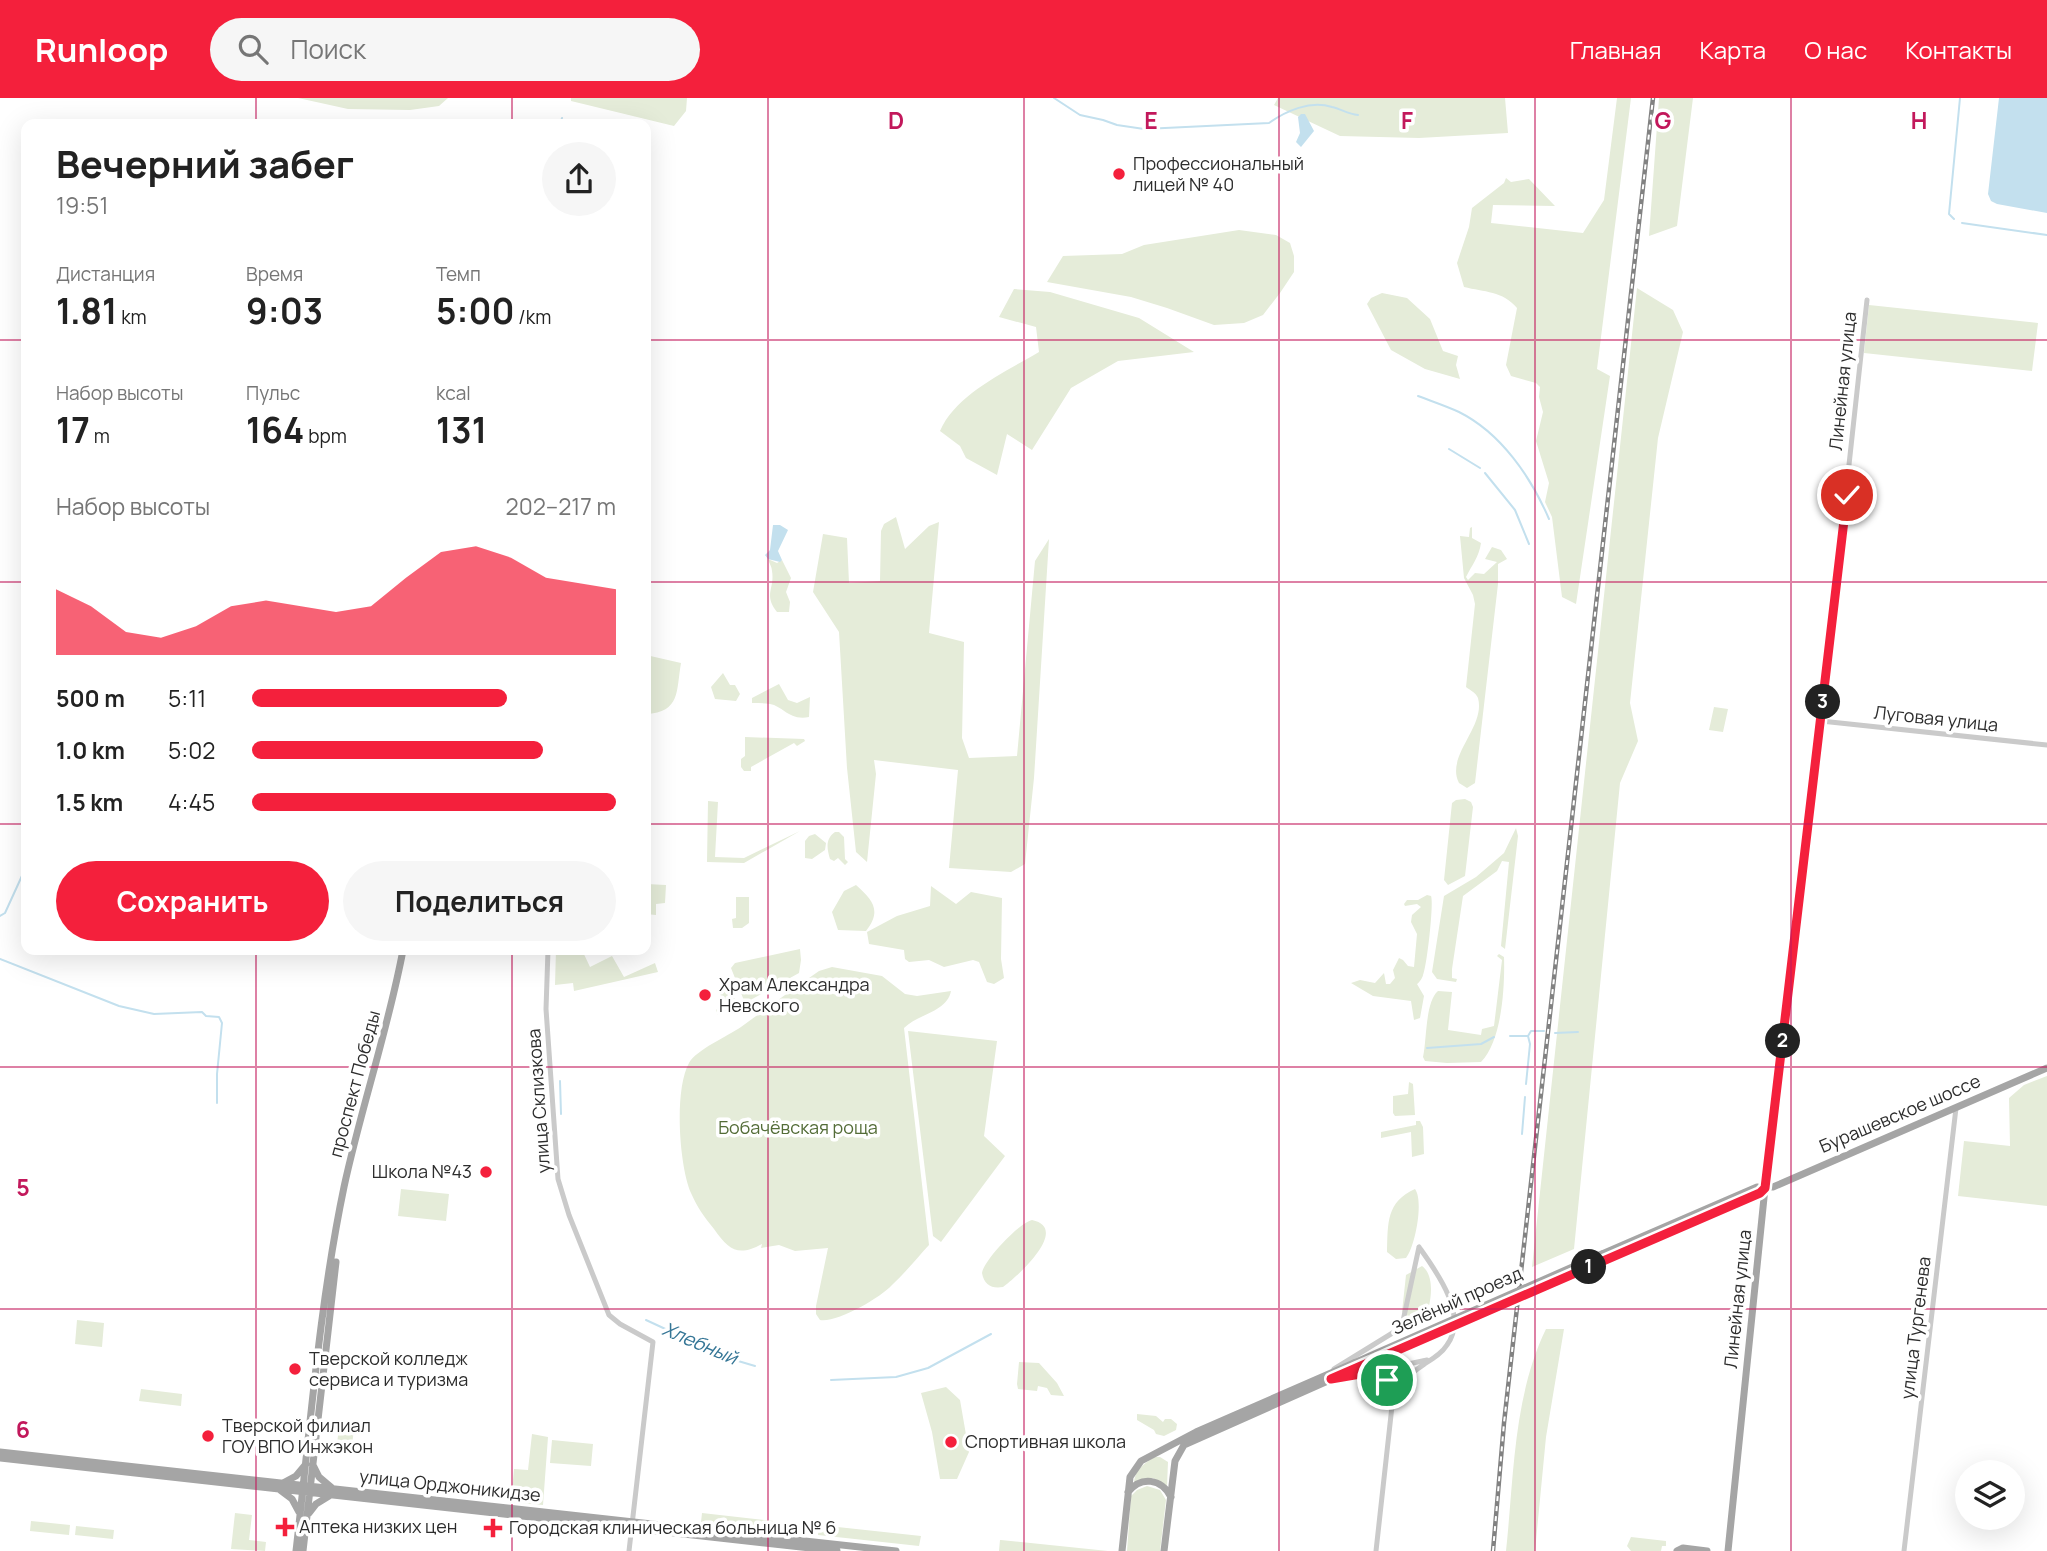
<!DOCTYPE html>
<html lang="ru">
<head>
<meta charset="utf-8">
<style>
  :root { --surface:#fff; --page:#f6f6f6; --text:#222; --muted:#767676; --accent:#f4203c }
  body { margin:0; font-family:Manrope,sans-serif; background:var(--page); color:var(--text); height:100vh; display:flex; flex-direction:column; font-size:26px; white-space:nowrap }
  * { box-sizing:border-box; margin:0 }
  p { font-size:23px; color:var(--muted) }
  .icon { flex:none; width:38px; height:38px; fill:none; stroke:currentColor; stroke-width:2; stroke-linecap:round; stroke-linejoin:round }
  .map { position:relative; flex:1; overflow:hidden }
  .panel { position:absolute; left:21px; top:21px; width:630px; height:836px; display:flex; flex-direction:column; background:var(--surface); border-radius:14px; box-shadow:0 7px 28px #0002 }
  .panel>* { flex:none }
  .controls { position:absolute; left:1955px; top:1362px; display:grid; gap:14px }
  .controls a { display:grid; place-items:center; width:70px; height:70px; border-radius:50%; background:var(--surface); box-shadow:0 7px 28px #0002; font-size:35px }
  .pin { position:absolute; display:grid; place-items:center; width:60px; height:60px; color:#fff; margin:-30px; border:4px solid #fff; border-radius:50%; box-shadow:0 2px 7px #0007 }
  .km { position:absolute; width:35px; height:35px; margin:-18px; border-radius:50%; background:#222; color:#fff; font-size:19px; line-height:35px; text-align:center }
  .round { display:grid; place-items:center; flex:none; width:74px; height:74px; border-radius:37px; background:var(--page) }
  .headline { display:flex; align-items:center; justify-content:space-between; height:119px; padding:0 35px }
  h1 { font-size:38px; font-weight:700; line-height:52px }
  .metrics { display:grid; grid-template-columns:repeat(3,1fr); gap:10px; height:119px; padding:7px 35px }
  .metrics div { display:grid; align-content:center }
  .metrics b { font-size:35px; font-weight:700 }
  .metrics small { font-size:19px; font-weight:400 }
  .metrics p { font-size:19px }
  .chart { height:196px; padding:14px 35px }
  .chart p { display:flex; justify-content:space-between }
  .chart svg { width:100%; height:126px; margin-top:7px; fill:var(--accent); opacity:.7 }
  .cta { display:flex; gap:14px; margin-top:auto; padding:14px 35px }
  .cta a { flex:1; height:80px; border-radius:42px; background:var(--accent); color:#fff; font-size:28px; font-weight:700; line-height:80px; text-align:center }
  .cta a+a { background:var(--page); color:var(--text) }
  ul { padding:0 35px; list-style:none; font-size:23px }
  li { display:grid; grid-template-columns:112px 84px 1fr; align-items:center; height:52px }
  li i { height:18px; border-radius:9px; background:var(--accent) }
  header { display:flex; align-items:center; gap:42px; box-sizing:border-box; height:98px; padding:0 35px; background:var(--accent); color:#fff }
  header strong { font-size:33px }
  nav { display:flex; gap:38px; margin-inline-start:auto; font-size:24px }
  .search { width:490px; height:63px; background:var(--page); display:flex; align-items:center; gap:18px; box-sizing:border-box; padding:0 24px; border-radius:38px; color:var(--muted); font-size:26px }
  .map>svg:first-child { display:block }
</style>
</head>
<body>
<header>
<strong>Runloop</strong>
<div class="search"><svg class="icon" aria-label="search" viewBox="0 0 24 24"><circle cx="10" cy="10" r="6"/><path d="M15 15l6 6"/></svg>Поиск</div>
<nav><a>Главная</a><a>Карта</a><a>О нас</a><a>Контакты</a></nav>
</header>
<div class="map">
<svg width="2047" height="1453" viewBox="0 0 2047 1453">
  <rect width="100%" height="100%" fill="#fff"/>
  <!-- green -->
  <path fill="#e5ecd9" d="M298 0H448L439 8 410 12 348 11Z
    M571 0H687L686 13 674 28 571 3Z
    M1278 0H1505L1508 35 1419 40 1340 38 1274 7Z
    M1617 0H1631L1597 271 1610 278 1576 506 1562 499 1552 419 1545 404 1549 385 1536 343 1543 314 1539 299 1540 289 1536 285 1511 278 1506 267 1517 210C1503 193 1484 194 1464 189L1457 165 1469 129 1472 110 1504 85 1506 80 1511 84 1529 81 1555 108 1493 107 1491 125 1583 135 1604 102Z
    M1659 0H1693L1677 128 1649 138Z
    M1239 132 1276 137 1290 145 1294 158V174L1280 195 1263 217 1244 225 1214 227 1167 210 1131 199 1047 184 1063 158 1122 156 1144 147Z
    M1637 190 1673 212 1683 234 1658 340 1630 605 1638 643 1620 685 1574 1151 1532 1169Z
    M1014 191 1050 194 1139 220 1194 254 1118 263 1071 290 1032 352 1007 336 997 377 966 360 960 348 940 333C956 296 1005 274 1039 254L1036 229 999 219Z
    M1382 195 1407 200 1430 221 1443 253 1458 258 1456 267 1460 281 1425 271 1391 252 1367 206 1371 200Z
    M1869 207 2038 225 2032 273 1864 255Z
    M896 419 905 451 929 428 939 424 929 535 964 544 962 640 969 660 1017 658 1035 463 1049 441 1034 680 1025 766 1011 774 949 770 958 672 874 662 876 676 867 764 856 754 847 670 839 534 813 494 823 436 847 440 849 485 880 483 881 433 884 426Z
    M1472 429V440L1481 445C1479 459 1472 467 1466 479L1468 482 1475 475 1484 476 1497 464 1485 461 1492 449 1501 452 1507 461 1498 466V486L1475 685 1467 690 1459 685C1445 658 1486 629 1478 600 1476 595 1470 592 1466 589L1475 506 1473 497 1464 480 1460 438 1469 439 1470 430Z
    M768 461 777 465 782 462 791 480 786 494 790 504 789 514H777C763 496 775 491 772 473 772 469 769 465 768 461Z
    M646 557 681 565C676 593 681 614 646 616Z
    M723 575 730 587H735L740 596 736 603 715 601 711 589Z
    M779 586 788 602 797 605 810 599 809 619C789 623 783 608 770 606 764 605 758 605 752 605V600Z
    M1714 609 1728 611 1723 634 1709 632Z
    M745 639 804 641 805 643 797 648 794 645 751 669V673H744L741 669V661L745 658Z
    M1465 701 1471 704 1473 709 1465 778 1448 787 1444 782 1452 705 1456 702Z
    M708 703 718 704 715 759 744 760 800 733 744 765 707 764Z
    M1516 730 1518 738 1505 851 1501 848 1509 764 1502 763 1497 773 1463 798 1452 871V880L1457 881 1456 884 1437 881 1432 874 1444 798 1476 779 1504 755Z
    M835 734H839L844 739 845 761 848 764 845 767 838 760 834 763 830 761C827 751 825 741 835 734Z
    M815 736 826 745 825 752 812 761 805 760V743L809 738Z
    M646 786 666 787 665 805 656 806V817L646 816Z
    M856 787C873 802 882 813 866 833L838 832 832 814 844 793Z
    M931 788 956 806 971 794 1002 800 1001 861 1004 880 994 886 987 884 979 864 973 862 944 869 929 862 909 864 905 861 904 852 869 846 867 834 897 818 930 808Z
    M1427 797 1431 798C1434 804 1427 868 1423 877 1423 879 1419 885 1417 886L1424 898 1420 920 1414 922 1411 903 1373 898 1351 885 1360 882 1375 885 1384 875 1386 886H1390L1395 880 1393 872 1399 860 1403 862 1408 868 1414 869 1417 836 1411 824 1412 817 1421 809 1417 806 1405 808 1404 806 1407 802H1418Z
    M736 799H749V825L742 830H733L732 821 736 820Z
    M800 851 801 862 799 875 745 905 731 870 735 865Z
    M556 852H582L590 869 612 858 624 879 655 865 658 874 574 893 573 885 555 887Z
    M1499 856 1504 859C1505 888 1502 943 1481 964L1447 965 1425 963 1423 959C1427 942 1425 904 1438 893L1452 894 1448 932 1481 937 1482 931 1494 928 1502 862 1497 858Z
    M832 869 882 878 905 896 917 898 951 893C947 914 918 916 904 930L929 1147C917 1160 905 1175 892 1187 880 1200 837 1225 820 1222L816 1216V1208L828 1150 795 1153 779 1147 761 1150 762 1146C738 1159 729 1152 714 1131 705 1120 697 1109 691 1095 679 1067 674 992 689 965 696 952 728 938 741 929 767 910 793 891 819 873Z
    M731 882C740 899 734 909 718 917L716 912 722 906 719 887Z
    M908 933 997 943 984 1038 1005 1058 941 1144 933 1138Z
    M2047 978V1108L1958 1098 1964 1043 2010 1048 2009 1000 2024 987Z
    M1409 984 1413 986 1415 1017 1395 1018 1393 1015V998L1408 996Z
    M1416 1023H1420L1423 1029 1424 1056 1412 1059 1411 1034 1381 1040V1034L1416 1027Z
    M401 1091 449 1096 446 1123 398 1118Z
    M1415 1091C1424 1103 1415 1149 1406 1160L1396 1161 1387 1154C1388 1125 1386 1104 1415 1091Z
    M1032 1122C1071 1130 1017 1179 1003 1189 992 1191 984 1187 982 1175 984 1162 1019 1125 1032 1122Z
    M1422 1168C1433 1176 1432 1195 1429 1208L1408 1220 1402 1214 1406 1177Z
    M77 1222 104 1225 102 1249 75 1246Z
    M1546 1231H1564L1546 1339 1535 1453H1506C1514 1379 1513 1299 1546 1231Z
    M1019 1264 1039 1265 1057 1285 1064 1298 1051 1297 1047 1290 1038 1288 1037 1293 1018 1291 1017 1286Z
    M946 1289 960 1302 969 1354 957 1381H940L932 1334 921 1295Z
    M141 1291 182 1296 181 1308 139 1303Z
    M1137 1316 1156 1318 1163 1324 1165 1321H1171L1177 1326 1176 1332 1164 1338 1156 1336 1154 1332 1137 1322Z
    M339 1329 354 1330 351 1357 336 1355Z
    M532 1336 548 1339 543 1407 511 1404 514 1371 528 1372Z
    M552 1342 593 1346 591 1368 550 1365Z
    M1155 1359H1160L1168 1364 1167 1388 1153 1380 1134 1384C1135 1372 1144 1365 1155 1359Z
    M1147 1388 1160 1392 1166 1402 1160 1453H1127L1131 1398 1137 1392Z
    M235 1415 252 1417 249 1442 266 1444 265 1453 231 1451Z
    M702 1415 810 1427 809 1435 701 1424Z
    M31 1423 70 1427 69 1437 30 1433Z
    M819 1427 921 1438 919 1448 818 1437Z
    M76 1428 114 1432 113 1441 75 1437Z
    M1631 1439 1666 1443V1448H1662L1661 1453H1631L1627 1448Z
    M1000 1442H1001L1108 1453H999Z"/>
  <!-- water -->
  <path fill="#c3e0ee" d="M1999 0H2047V115L1997 106 1991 103 1988 96Z
    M1301 16H1305L1314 33 1301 49 1296 44 1300 35 1298 19Z
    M773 427H780L788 432 778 453 782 462 780 464 768 461 765 457 770 452Z"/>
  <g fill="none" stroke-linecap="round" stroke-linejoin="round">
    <!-- stream -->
    <path stroke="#c3e0ee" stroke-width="2" d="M1054 0 1080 17 1103 22 1117 27 1144 31 1269 25C1286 13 1310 2 1332 9 1341 11 1348 16 1358 17
      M560 26 562 20
      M1954 121 1949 116 1960 0
      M1962 125 2047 137
      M1418 298C1431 303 1446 308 1459 314 1501 335 1531 379 1549 421
      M1449 351 1480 370
      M1485 375 1515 412 1529 446
      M0 818 5 815 26 769
      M0 861 119 908 154 916 202 914 206 918 219 919 222 925 217 976V1005
      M1555 935 1578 934
      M1510 938H1528L1531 933H1544
      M1427 950 1481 946 1494 939
      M560 983 561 1016
      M1526 986 1530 946 1528 938
      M1522 1036 1525 999
      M646 1222 728 1260 755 1268
      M831 1282 896 1279 928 1270 991 1236"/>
    <!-- minor -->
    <path stroke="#cacaca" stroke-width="5" d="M1821 623 2047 647
      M548 852 546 911 558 1081 569 1117 609 1217 620 1226 653 1244 629 1453
      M1765 1090 1821 623 1867 202
      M1334 1271 1399 1231 1403 1223 1419 1149
      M1378 1274 1387 1282 1392 1296
      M1338 1281 1427 1262
      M1376 1453 1393 1299C1399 1283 1413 1274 1426 1265 1434 1260 1442 1255 1447 1247 1469 1217 1436 1173 1419 1149
      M1904 1453 1956 1010"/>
    <!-- major -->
    <path stroke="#a5a5a5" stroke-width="7" d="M1602 1156 1757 1089H1773L2047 970
      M1604 1162 1761 1095 1765 1090
      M0 1354 896 1453
      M0 1360 837 1453
      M313 1367 319 1379 332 1390
      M283 1385 296 1378 306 1366
      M280 1392 292 1401 299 1414
      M1128 1394C1141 1378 1161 1380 1171 1399
      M309 1415 316 1406 329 1398
      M296 1453C310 1332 319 1209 344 1089 361 1010 388 932 403 852
      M303 1453 336 1164
      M1122 1453 1130 1379 1141 1363 1196 1334 1354 1265
      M1164 1453 1175 1363 1184 1347 1357 1270
      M1677 1453 1683 1450 1707 1453
      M1728 1453 1765 1090"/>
    <!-- rail casing -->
    <g stroke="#828282" stroke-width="4.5">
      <path id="rail" d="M1493 1453 1504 1325 1653 0"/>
    </g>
    <!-- rail -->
    <use href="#rail" stroke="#fff" stroke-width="2" stroke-dasharray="5" stroke-linecap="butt"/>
    <!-- major-bridge -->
    <path stroke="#a5a5a5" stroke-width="7" d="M1354 1265 1602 1156
      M1357 1270 1604 1162"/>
  </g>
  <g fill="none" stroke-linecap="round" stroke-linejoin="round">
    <!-- route casing -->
    <g stroke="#fff" stroke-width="14">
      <path id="route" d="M1387 1282 1378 1273 1331 1281 1760 1095 1765 1090 1847 397"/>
    </g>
    <!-- route -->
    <use href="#route" stroke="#f4203c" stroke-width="9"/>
  </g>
  <!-- grid -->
  <path fill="none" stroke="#c2185b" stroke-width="2" stroke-opacity="0.55" d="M256 0V26M512 0V26M768 0V1453M1024 0V1453M1279 0V1453M1535 0V1453M1791 0V1453M0 242H26M646 242H2047M0 484H26M646 484H2047M0 726H26M646 726H2047M256 852V1453M512 852V1453M0 969H2047M0 1211H2047"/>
  <!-- markers -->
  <g fill="#f4203c" stroke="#fff" stroke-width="2.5">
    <circle cx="1119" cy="76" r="7"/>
    <circle cx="705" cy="897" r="7"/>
    <circle cx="486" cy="1074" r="7"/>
    <circle cx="295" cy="1271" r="7"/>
    <circle cx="208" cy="1338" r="7"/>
    <circle cx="951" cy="1344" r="7"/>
    <path d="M281.5 1418.5h7v7h7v7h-7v7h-7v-7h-7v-7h7z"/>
    <path d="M489.5 1419.5h7v7h7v7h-7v7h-7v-7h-7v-7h7z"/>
  </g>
  <g text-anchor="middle" stroke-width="7" stroke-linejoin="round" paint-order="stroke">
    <!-- poi labels -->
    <g font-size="18" fill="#2d2d2d" stroke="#fff" text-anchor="start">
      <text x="1133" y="72">Профессиональный<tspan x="1133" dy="21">лицей № 40</tspan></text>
      <text x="719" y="893">Храм Александра<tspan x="719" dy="21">Невского</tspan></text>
      <text x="472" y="1080" text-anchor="end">Школа №43</text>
      <text x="309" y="1267">Тверской колледж<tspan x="309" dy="21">сервиса и туризма</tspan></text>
      <text x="222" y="1334">Тверской филиал<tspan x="222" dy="21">ГОУ ВПО Инжэкон</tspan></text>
      <text x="965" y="1350">Спортивная школа</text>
      <text x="299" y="1435">Аптека низких цен</text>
      <text x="509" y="1436">Городская клиническая больница № 6</text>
    </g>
    <!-- street labels -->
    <g font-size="18" fill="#2d2d2d" stroke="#fff">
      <text transform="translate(1843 283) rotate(-84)" y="6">Линейная улица</text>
      <text transform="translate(1936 621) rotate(6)" y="6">Луговая улица</text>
      <text transform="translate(355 986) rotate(-75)" y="6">проспект Победы</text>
      <text transform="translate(539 1003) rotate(-94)" y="6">улица Склизкова</text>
      <text transform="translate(1900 1016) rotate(-23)" y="6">Бурашевское шоссе</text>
      <text transform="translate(1738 1201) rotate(-84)" y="6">Линейная улица</text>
      <text transform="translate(1457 1203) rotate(-24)" y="6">Зелёный проезд</text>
      <text transform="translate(1916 1230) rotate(-83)" y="6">улица Тургенева</text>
      <text transform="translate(450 1388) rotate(6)" y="6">улица Орджоникидзе</text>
    </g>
    <!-- park labels -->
    <g font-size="18" fill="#536c37" stroke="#fff">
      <text x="798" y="1036">Бобачёвская роща</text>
    </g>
    <!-- water labels -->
    <g font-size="19" font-style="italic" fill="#357696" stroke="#fff">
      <text transform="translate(700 1245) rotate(23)" y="7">Хлебный</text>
    </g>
  </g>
  <g font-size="23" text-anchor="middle" font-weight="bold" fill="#c2185b" stroke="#fff" stroke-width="7" stroke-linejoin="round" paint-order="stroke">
    <text x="896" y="31">D</text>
    <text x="1151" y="31">E</text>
    <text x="1407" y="31">F</text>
    <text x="1663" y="31">G</text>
    <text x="1919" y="31">H</text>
    <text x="23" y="1098">5</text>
    <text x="23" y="1340">6</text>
  </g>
</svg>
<div class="controls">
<a><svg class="icon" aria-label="layers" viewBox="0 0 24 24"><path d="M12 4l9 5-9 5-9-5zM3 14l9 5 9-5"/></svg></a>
</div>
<div class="pin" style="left:1387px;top:1282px;background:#1e9e55"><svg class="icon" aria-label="arrive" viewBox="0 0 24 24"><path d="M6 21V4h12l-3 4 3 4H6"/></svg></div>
<div class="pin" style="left:1847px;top:397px;background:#d93025"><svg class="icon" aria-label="check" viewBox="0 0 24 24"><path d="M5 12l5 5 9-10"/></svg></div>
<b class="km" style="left:1589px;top:1169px">1</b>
<b class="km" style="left:1783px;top:943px">2</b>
<b class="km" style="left:1823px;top:604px">3</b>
<section class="panel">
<div class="headline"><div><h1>Вечерний забег</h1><p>19:51</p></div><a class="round"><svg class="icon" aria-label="share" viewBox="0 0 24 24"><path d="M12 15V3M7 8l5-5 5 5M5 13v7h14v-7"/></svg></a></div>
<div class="metrics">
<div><p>Дистанция</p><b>1.81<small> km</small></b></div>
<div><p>Время</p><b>9:03</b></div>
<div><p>Темп</p><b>5:00<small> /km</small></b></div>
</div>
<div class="metrics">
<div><p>Набор высоты</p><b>17<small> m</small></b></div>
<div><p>Пульс</p><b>164<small> bpm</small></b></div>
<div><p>kcal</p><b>131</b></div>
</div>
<div class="chart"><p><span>Набор высоты</span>202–217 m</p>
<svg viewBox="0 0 160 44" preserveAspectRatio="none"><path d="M0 44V21L10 27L20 36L30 38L40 34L50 27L60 25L70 27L80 29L90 27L100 17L110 8L120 6L130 10L140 17L150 19L160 21V44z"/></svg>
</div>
<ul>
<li><b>500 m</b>5:11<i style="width:70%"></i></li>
<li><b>1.0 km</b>5:02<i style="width:80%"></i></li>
<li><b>1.5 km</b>4:45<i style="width:100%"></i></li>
</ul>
<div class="cta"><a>Сохранить</a><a>Поделиться</a></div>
</section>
</div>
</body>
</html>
